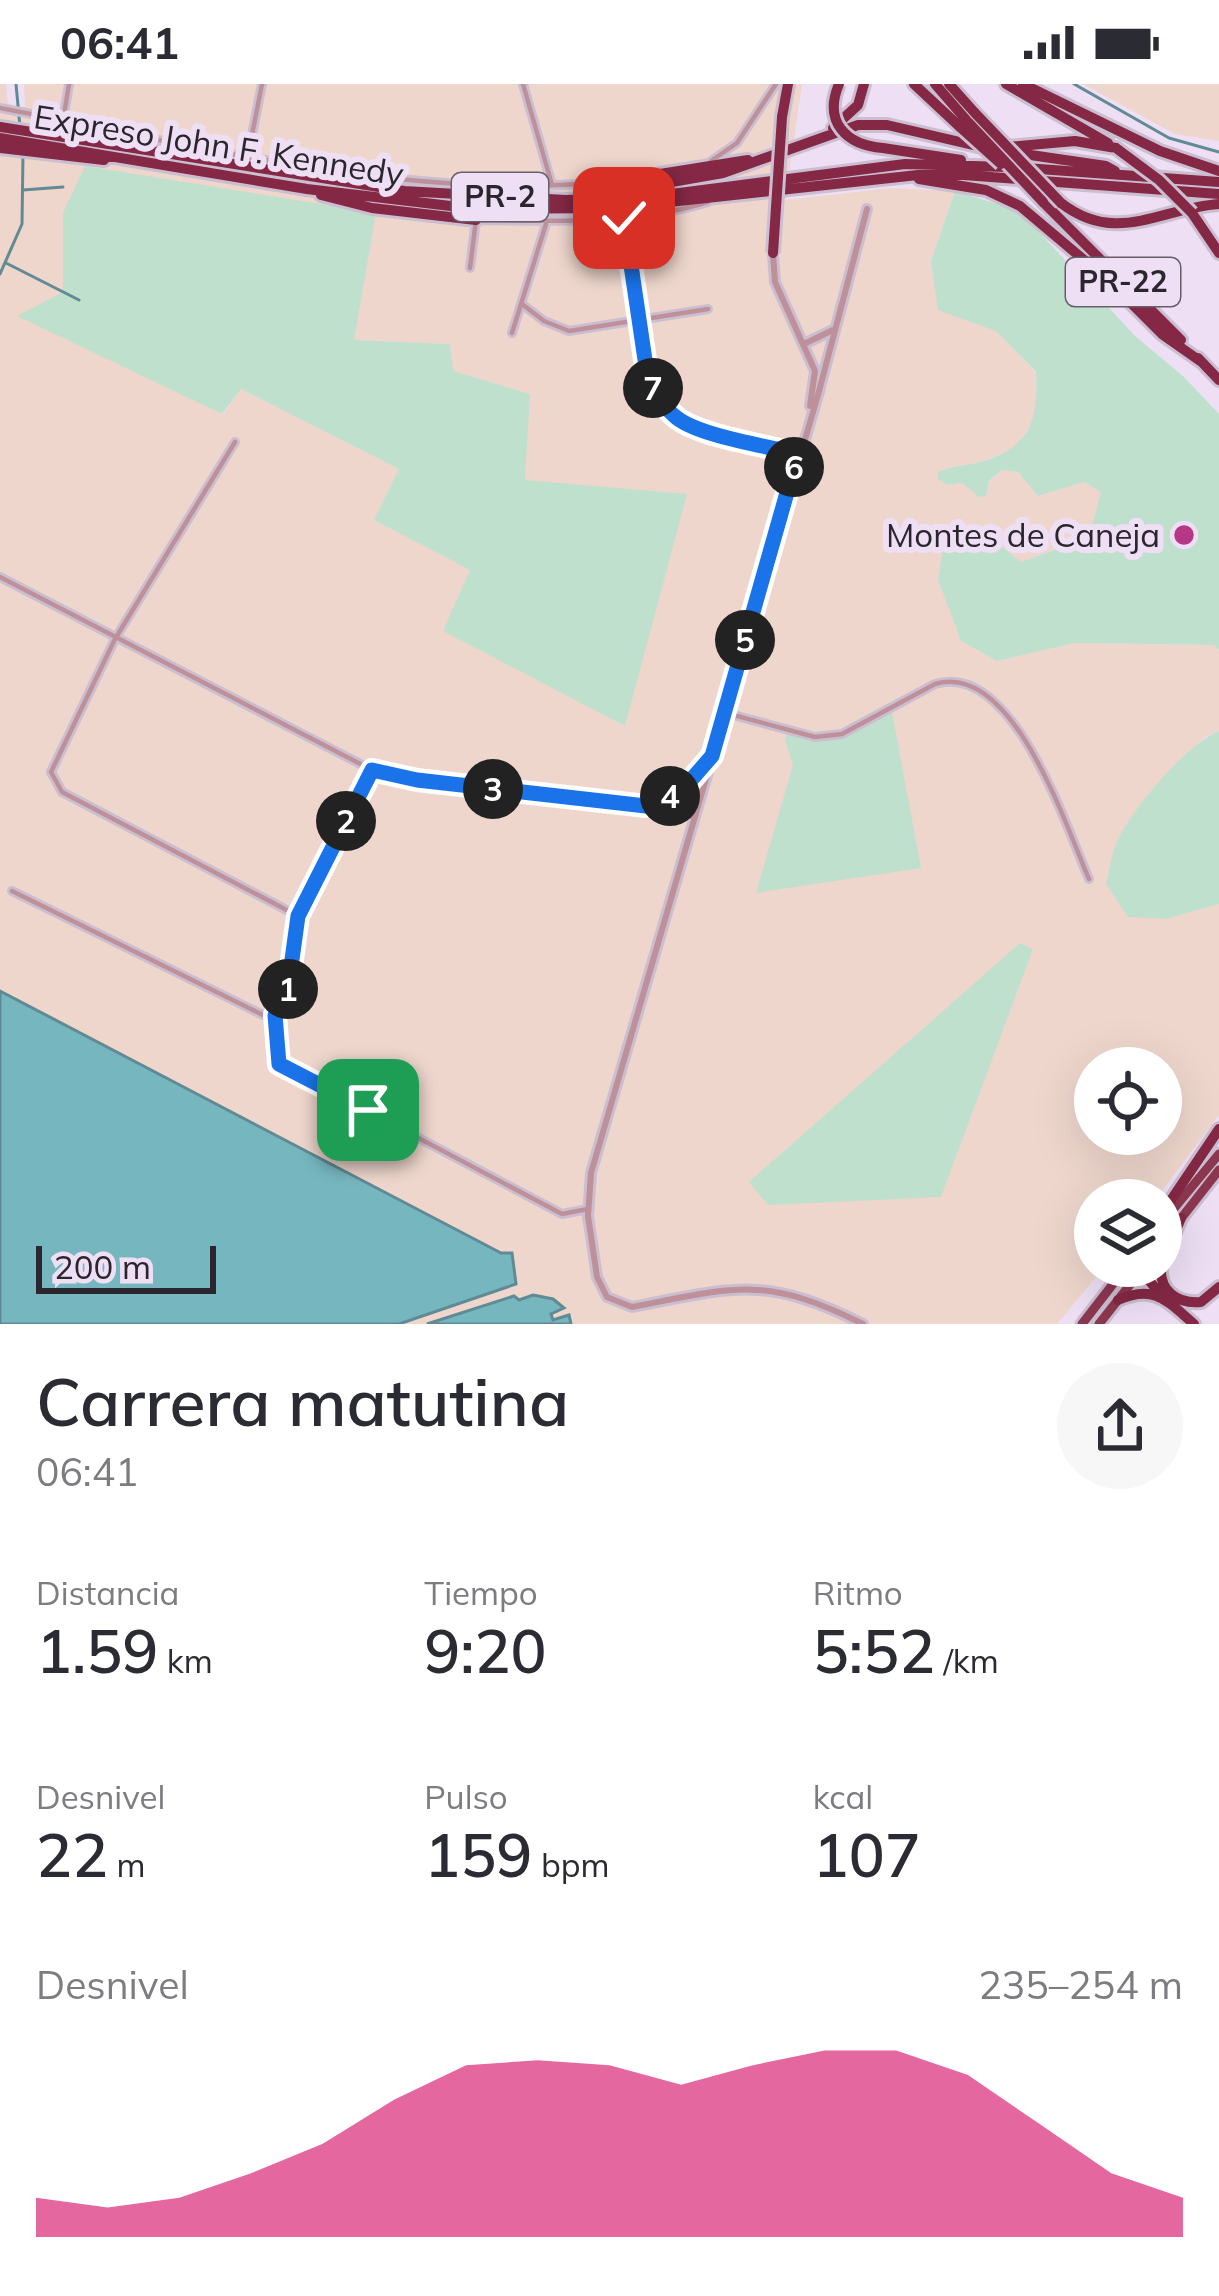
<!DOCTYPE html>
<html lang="es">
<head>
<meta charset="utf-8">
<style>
  :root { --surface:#fff; --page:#f7f7f7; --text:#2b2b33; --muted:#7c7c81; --accent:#db2777 }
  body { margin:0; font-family:Mulish,sans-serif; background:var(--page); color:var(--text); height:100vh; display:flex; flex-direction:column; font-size:45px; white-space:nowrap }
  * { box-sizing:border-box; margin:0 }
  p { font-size:39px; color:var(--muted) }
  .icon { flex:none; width:66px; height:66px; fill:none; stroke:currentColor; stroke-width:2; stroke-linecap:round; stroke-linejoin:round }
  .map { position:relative; height:1240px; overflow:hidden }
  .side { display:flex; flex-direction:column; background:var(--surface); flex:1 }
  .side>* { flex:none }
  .tools { position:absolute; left:1074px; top:963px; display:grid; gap:24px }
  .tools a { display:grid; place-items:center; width:108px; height:108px; border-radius:50%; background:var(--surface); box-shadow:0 12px 48px #0002; font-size:60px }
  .scale { position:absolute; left:36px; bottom:30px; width:180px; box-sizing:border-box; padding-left:12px; border:6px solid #2b262e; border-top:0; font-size:33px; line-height:42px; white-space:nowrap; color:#2b262e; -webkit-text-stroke:9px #eedff4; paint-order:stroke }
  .pin { position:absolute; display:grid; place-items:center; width:102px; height:102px; color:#fff; margin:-51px; border-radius:24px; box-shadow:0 6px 18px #0006 }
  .km { position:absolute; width:60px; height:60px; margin:-30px; border-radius:50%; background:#222; color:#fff; font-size:33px; line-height:60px; text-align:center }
  .round { display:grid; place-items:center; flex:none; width:126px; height:126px; border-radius:63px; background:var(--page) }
  .headline { display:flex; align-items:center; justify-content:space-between; height:204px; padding:0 36px }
  h1 { font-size:66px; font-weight:600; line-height:90px }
  .figures { display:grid; grid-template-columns:repeat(3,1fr); gap:18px; height:204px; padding:12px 36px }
  .figures div { display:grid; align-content:center }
  .figures b { font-size:60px; font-weight:600 }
  .figures small { font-size:33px; font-weight:400 }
  .figures p { font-size:33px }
  .chart { height:336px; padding:24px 36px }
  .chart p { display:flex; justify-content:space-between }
  .chart svg { width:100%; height:216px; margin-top:12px; fill:var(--accent); opacity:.7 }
  .status { display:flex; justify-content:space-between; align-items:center; height:84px; padding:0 60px; background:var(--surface); direction:ltr }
  .status svg { height:33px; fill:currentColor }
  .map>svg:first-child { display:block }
</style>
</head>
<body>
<div class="status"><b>06:41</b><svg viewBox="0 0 49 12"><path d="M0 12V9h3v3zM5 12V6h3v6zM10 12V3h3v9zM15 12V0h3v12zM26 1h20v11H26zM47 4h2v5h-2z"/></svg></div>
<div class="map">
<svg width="1219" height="1240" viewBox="0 0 1219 1240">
  <rect width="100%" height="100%" fill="#eedff4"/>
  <!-- industrial -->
  <path fill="#eed6cc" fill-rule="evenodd" d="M0 0H6L8 20 25 23 24 0H802L785 116 891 104 955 107 931 177 1036 289 1037 331 1015 364 981 378 943 385 947 401 961 399 986 412 989 398 1002 386 1018 388 1038 412 1084 398 1101 408 1089 453 1021 478 989 452 942 468 938 496 961 557 997 577 1075 559 1214 561 1219 566V647L1205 653 1153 705 1116 758 1166 835 1219 820V1031L1155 1116H1095V1182H1105L1057 1240H571L570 1232 553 1236 550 1230 563 1226 554 1215 533 1211 519 1216 514 1212 427 1240H399L516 1201 514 1178 0 907ZM63 209 353 256 450 260 452 287 529 310 525 396 626 641 444 547 470 486 375 436 400 385 241 305 223 330 19 232ZM1095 984H1161V1050H1095Z
    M1083 0H1219V57L1175 50Z"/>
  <!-- green -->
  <path fill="#c0e0ce" d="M85 82 376 129 354 256 450 260 453 287 530 310 525 396 687 410 625 642 443 547 470 486 374 436 399 385 241 305 222 330 17 232 63 208V129Z
    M955 107 1004 122 1028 136 1135 252 1184 293 1219 330V566L1214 561 1075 559 997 577 961 557 938 496 942 468 989 452 1021 478 1089 453 1101 408 1084 398 1038 412 1018 388 1002 386 989 397 986 412 979 413 962 399 947 401 938 395V388C952 381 969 382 984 377 1032 361 1038 335 1036 288L996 247 938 226 931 177Z
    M892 628 921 784 756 809 793 681 785 656 787 650C834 663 851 649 892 628Z
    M1219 647V820L1166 835 1128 833 1106 800C1109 788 1111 774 1115 762 1128 729 1186 660 1219 647Z
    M1020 859 1033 865 941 1113 768 1121 749 1098Z"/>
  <!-- water -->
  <path fill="#76b6bf" stroke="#608b94" stroke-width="3" d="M0 907 480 1158 501 1169H512L516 1200 399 1240H0Z
    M533 1211 553 1215 564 1224 551 1230 553 1236 569 1231 571 1240H427L514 1212 519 1216Z"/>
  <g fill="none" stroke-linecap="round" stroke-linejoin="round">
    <!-- stream -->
    <path stroke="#608b94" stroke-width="3" d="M16 0 20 43
      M1074 0 1169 54 1219 68
      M23 106 63 103
      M6 179 79 216
      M0 190 22 140 23 70"/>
    <!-- minor casing -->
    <g stroke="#cbbed0" stroke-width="10">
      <path id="minor" d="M523 0 552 101
        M0 24C201 63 458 129 659 90
        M63 37 69 0
        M248 71 262 0
        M711 77 737 59 776 0
        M624 134 648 295C683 357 735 353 798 370
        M470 184 476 136C553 137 634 141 708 118
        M522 220 544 237 569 247 708 225
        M512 249 546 140
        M235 358 115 555 51 688 62 708 298 832
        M0 493 372 686C478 708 588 709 693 733
        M726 629 815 653 842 650 935 600C1013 576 1066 743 1089 795
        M12 807 263 931H275L286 919 298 832 372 686
        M275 931 279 980 562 1130 588 1125"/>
    </g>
    <!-- tertiary casing -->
    <g stroke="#cbbed0" stroke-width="12">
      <path id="tertiary" d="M773 170 775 198 815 287 810 322
        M804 260 833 246
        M646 722 684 704 706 680
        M863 1240C765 1191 735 1203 632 1223L607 1213 597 1193 588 1132 591 1089 818 311 867 125"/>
    </g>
    <!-- trunk casing -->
    <g stroke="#cbbed0" stroke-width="15">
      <path id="trunk" d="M1161 1140 1219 1070
        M1161 1160 1219 1086
        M1082 1240 1127 1182
        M1099 1240 1144 1183"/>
    </g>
    <!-- motorway casing -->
    <g stroke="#cbbed0" stroke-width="16">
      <path id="motorway" d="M914 0 960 43
        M935 0 968 38
        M949 0 975 29
        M1006 0 1108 59
        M1023 0 1160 67 1219 87
        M782 33 788 0
        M0 43 404 107 566 116 656 112 905 80 1006 83
        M833 44 858 21 864 0
        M0 54 307 105 476 125 615 124 936 89 1219 110
        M1007 63 1075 57 1116 64
        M0 64 104 76
        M883 64 961 76
        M1010 68 1106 82 1115 87
        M1025 84 1219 98
        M660 90 748 76
        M919 95 986 106 1020 122 1109 197 1163 251 1203 279
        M609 109 723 89 858 41H887L986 64
        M321 111 372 124 476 136
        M1043 118 1181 256
        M1061 119C1117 162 1160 124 1219 120
        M1192 129 1219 169
        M1198 274 1219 296
        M1161 1131 1219 1045
        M1138 1182 1159 1209
        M1161 1182C1159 1207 1177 1220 1201 1218L1219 1203
        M1161 1182 1181 1134
        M1118 1216C1155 1200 1167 1217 1194 1240"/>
    </g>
    <!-- minor -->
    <use href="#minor" stroke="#be9099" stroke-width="4.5"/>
    <!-- tertiary -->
    <use href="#tertiary" stroke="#be9099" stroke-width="6"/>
    <!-- trunk -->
    <use href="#trunk" stroke="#8c3750" stroke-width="9"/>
    <!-- motorway -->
    <use href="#motorway" stroke="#842845" stroke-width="10"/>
    <!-- motorway-bridge casing -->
    <g stroke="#cbbed0" stroke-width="16" stroke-linecap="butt">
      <path id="motorway-bridge" d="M839 0C823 38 846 61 883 64
        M975 29 1061 119
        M968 38 1043 118
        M960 43 1001 80
        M1116 64 1159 96 1192 129
        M773 169 782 33"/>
    </g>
    <!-- motorway-bridge -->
    <use href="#motorway-bridge" stroke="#842845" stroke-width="10"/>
  </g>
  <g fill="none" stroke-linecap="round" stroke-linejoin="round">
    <!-- route casing -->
    <g stroke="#fff" stroke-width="24">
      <path id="route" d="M368 1026 279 980 275 931 286 919 298 832 372 686 417 696 646 722 684 704 712 672 798 370C767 362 700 352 677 334 664 324 656 310 648 296L624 134"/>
    </g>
    <!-- route -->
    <use href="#route" stroke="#1a73e8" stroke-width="15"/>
  </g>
  <!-- markers -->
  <circle fill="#b53786" stroke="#eedff4" stroke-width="4.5" cx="1184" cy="451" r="12"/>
  <g text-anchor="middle" stroke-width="12" stroke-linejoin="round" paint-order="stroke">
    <!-- shield labels -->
    <g fill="#eedff4" stroke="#665e69" stroke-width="3">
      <rect x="452" y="89" width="96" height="48" rx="9"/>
      <rect x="1066" y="174" width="114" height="48" rx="9"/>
    </g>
    <g font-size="30" font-weight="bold" fill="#2b262e">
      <text x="500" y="123">PR-2</text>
      <text x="1123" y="208">PR-22</text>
    </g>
    <!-- street labels -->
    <g font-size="33" fill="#2b262e" stroke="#eedff4">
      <text transform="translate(219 61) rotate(9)" y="12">Expreso John F. Kennedy</text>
    </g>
    <!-- poi labels -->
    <g font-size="33" fill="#2b262e" stroke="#eedff4" text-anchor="end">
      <text x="1160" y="463">Montes de Caneja</text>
    </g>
  </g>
</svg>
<div class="tools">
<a><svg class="icon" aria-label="locate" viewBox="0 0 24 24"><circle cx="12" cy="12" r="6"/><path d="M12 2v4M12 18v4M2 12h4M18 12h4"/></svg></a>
<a><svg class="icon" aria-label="layers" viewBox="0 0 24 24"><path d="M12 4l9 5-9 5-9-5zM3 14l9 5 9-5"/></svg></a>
</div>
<div class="scale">200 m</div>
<div class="pin" style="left:368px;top:1026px;background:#1e9e55"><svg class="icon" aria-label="arrive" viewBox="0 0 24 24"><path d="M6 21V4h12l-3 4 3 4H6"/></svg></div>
<div class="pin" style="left:624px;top:134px;background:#d93025"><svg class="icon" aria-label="check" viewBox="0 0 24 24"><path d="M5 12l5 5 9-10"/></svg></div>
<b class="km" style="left:288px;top:905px">1</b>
<b class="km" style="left:346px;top:737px">2</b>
<b class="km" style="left:493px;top:705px">3</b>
<b class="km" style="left:670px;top:712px">4</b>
<b class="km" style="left:745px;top:556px">5</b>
<b class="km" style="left:794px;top:383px">6</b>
<b class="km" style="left:653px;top:304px">7</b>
</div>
<section class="side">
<div class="headline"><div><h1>Carrera matutina</h1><p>06:41</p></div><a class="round"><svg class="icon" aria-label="share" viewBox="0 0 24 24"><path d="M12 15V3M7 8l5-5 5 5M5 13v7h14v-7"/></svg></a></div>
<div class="figures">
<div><p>Distancia</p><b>1.59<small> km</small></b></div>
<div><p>Tiempo</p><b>9:20</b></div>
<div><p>Ritmo</p><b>5:52<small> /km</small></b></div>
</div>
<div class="figures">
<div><p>Desnivel</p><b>22<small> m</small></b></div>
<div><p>Pulso</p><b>159<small> bpm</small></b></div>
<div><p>kcal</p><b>107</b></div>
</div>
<div class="chart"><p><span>Desnivel</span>235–254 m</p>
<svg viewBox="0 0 160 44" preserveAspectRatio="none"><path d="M0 44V36L10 38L20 36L30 31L40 25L50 16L60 9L70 8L80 9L90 13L100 9L110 6L120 6L130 11L140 21L150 31L160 36V44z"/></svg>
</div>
</section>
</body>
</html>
